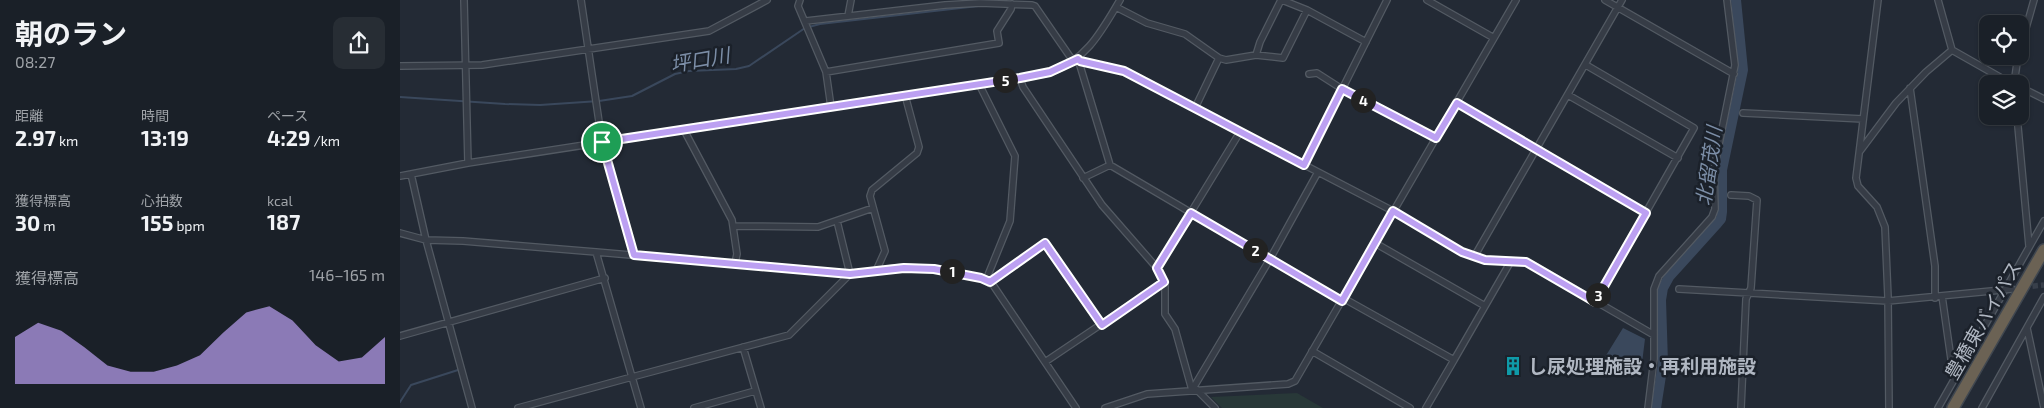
<!DOCTYPE html>
<html lang="ja">
<head>
<meta charset="utf-8">
<style>
  :root { --surface:#1a2028; --page:#272d34; --text:#f1f3f6; --muted:#9fa3a8; --line:#383e45; --accent:#bca0f2 }
  body { margin:0; font-family:"Exo 2","Noto Sans JP",sans-serif; background:var(--page); color:var(--text); height:100vh; display:flex; flex-direction:column; font-size:19px; white-space:nowrap }
  * { box-sizing:border-box; margin:0 }
  p { font-size:16px; color:var(--muted) }
  .icon { flex:none; width:28px; height:28px; fill:none; stroke:currentColor; stroke-width:2; stroke-linecap:round; stroke-linejoin:round }
  .map { position:relative; flex:1; overflow:hidden }
  .panel { display:flex; flex-direction:column; background:var(--surface); width:400px }
  .panel>* { flex:none }
  .tools { position:absolute; left:1579px; top:15px; display:grid; gap:10px }
  .tools a { display:grid; place-items:center; width:50px; height:50px; border-radius:10px; background:var(--surface); box-shadow:0 1px 4px #0004,0 0 0 1px var(--line); font-size:25px }
  .pin { position:absolute; display:grid; place-items:center; width:42px; height:42px; color:#fff; margin:-21px; border:2px solid #fff; border-radius:50%; box-shadow:0 1px 5px #0007 }
  .km { position:absolute; width:25px; height:25px; margin:-12px; border-radius:50%; background:#222; color:#fff; font-size:14px; line-height:25px; text-align:center }
  .round { display:grid; place-items:center; flex:none; width:52px; height:52px; border-radius:10px; background:var(--page) }
  .head { display:flex; align-items:center; justify-content:space-between; height:85px; padding:0 15px }
  h1 { font-size:28px; font-weight:700; line-height:38px }
  .metrics { display:grid; grid-template-columns:repeat(3,1fr); gap:8px; height:85px; padding:5px 15px }
  .metrics div { display:grid; align-content:center }
  .metrics b { font-size:21px; font-weight:700 }
  .metrics small { font-size:14px; font-weight:400 }
  .metrics p { font-size:14px }
  .chart { height:140px; padding:10px 15px }
  .chart p { display:flex; justify-content:space-between }
  .chart svg { width:100%; height:90px; margin-top:5px; fill:var(--accent); opacity:.7 }
  main { display:flex; flex:1; min-height:0 }
  .map>svg:first-child { display:block }
</style>
</head>
<body>
<main>
<section class="panel">
<div class="head"><div><h1>朝のラン</h1><p>08:27</p></div><a class="round"><svg class="icon" aria-label="share" viewBox="0 0 24 24"><path d="M12 15V3M7 8l5-5 5 5M5 13v7h14v-7"/></svg></a></div>
<div class="metrics">
<div><p>距離</p><b>2.97<small> km</small></b></div>
<div><p>時間</p><b>13:19</b></div>
<div><p>ペース</p><b>4:29<small> /km</small></b></div>
</div>
<div class="metrics">
<div><p>獲得標高</p><b>30<small> m</small></b></div>
<div><p>心拍数</p><b>155<small> bpm</small></b></div>
<div><p>kcal</p><b>187</b></div>
</div>
<div class="chart"><p><span>獲得標高</span>146–165 m</p>
<svg viewBox="0 0 160 44" preserveAspectRatio="none"><path d="M0 44V21L10 14L20 18L30 26L40 35L50 38L60 38L70 35L80 30L90 19L100 9L110 6L120 13L130 25L140 33L150 31L160 21V44z"/></svg>
</div>
</section>
<div class="map">
<svg width="1644" height="408" viewBox="0 0 1644 408">
  <rect width="100%" height="100%" fill="#232a35"/>
  <!-- green -->
  <path fill="#283838" d="M897 393 923 408H822L811 397Z"/>
  <!-- water -->
  <path fill="#3a485c" d="M1223 328 1245 339 1242 363 1239 369 1227 362 1209 366 1202 362Z"/>
  <g fill="none" stroke-linecap="round" stroke-linejoin="round">
    <!-- stream -->
    <path stroke="#3a485c" stroke-width="2" d="M0 97 105 104 140 105 199 101 232 96 275 74 289 71 336 69 349 66 405 28 420 24 587 5
      M0 402 11 385 58 370"/>
    <!-- river -->
    <path stroke="#3a485c" stroke-width="10" d="M1256 408 1263 363 1261 300 1263 288 1269 277 1316 225 1321 219 1322 212V170L1343 70 1336 0"/>
    <!-- street-tunnel -->
    <path stroke="#383f4a" stroke-width="5.5" stroke-dasharray="5.5 3" stroke-linecap="butt" d="M1624 287 1644 285"/>
    <!-- street casing -->
    <g stroke="#535a63" stroke-width="8">
      <path id="street" d="M64 0 68 163 11 174 26 240 72 408
        M181 0 202 142 234 255
        M400 0 398 6 426 72 431 107 620 78 623 87 702 205 757 268 765 286V314L775 329 792 390
        M882 0 907 10 966 42
        M1027 0 1094 38
        M1205 0 1334 74
        M1478 0 1456 178 1458 186 1477 207 1485 227 1488 297 1489 408
        M1538 0 1552 50 1612 84
        M716 7 747 23 785 34 819 58 795 108
        M448 16 451 0
        M406 21 545 5 580 3 632 5 635 6 673 61
        M1620 49 1634 0
        M856 55 860 42 881 0
        M819 58 826 60 856 55 883 58 907 10
        M678 59 710 165 941 301
        M680 61 724 71 993 211 1062 252 1085 260 1126 262 1133 265 1254 335
        M1186 65 1294 128 1195 302
        M0 66 82 65 309 31 367 0
        M426 72 599 43 597 31 611 9 612 4
        M909 74 917 73 942 89 1036 138
        M620 78C630 76 641 75 651 72 687 60 702 30 720 0
        M579 84 615 156 610 221 586 280
        M1614 84 1618 56
        M1620 87 1644 99
        M1510 88 1535 266V298
        M1168 95 1278 158
        M1057 103 1246 213
        M1343 113 1463 119
        M1617 116 1629 246
        M284 130 332 220 337 254 335 263
        M1460 151 1496 103 1526 72 1552 50
        M68 163 431 107
        M904 165 987 0
        M0 176 11 174
        M683 178 710 165
        M1331 195 1349 196 1357 200 1351 288 1346 299 1341 408
        M333 226 418 227 473 208
        M0 233 26 240 63 241 196 252 232 377 389 335 450 274 437 221
        M975 243 1085 306
        M196 252 450 274 504 267 534 269 581 278 593 285 676 408
        M1074 257 1222 0
        M757 268 840 132
        M476 271 485 251 470 196 472 190 517 153 519 147 505 95
        M590 282 645 243 702 325
        M1279 289 1488 301 1612 289
        M1542 296 1554 380
        M943 298 1054 360 1111 261
        M1627 328 1644 408
        M0 336 205 278
        M343 347 361 408
        M912 351 1010 408
        M645 362 764 282
        M792 390 870 259 918 172
        M797 390 815 408
        M118 408 232 377 241 408
        M294 408 355 391
        M705 408 747 394 888 384 895 381 1116 0
        M1026 408 1054 360
        M1248 408 1254 359V289L1259 276 1312 217 1315 209 1314 169 1335 65 1327 0
        M1538 408 1644 221
        M1582 408 1644 297"/>
    </g>
    <!-- highway casing -->
    <g stroke="#404750" stroke-width="14">
      <path id="highway" d="M1553 408 1644 250"/>
    </g>
    <!-- street -->
    <use href="#street" stroke="#363c46" stroke-width="5.5"/>
    <!-- highway -->
    <use href="#highway" stroke="#6b6254" stroke-width="11"/>
  </g>
  <g fill="none" stroke-linecap="round" stroke-linejoin="round">
    <!-- route casing -->
    <g stroke="#fff" stroke-width="10">
      <path id="route" d="M678 59 680 61 724 71 904 165 942 89 1036 138 1057 103 1246 213 1195 302 1126 262 1085 260 1062 252 993 211 942 301 791 213 757 268 764 282 702 325 645 243 590 282 581 278 534 269 504 268 450 274 234 255 202 142 620 78 650 72Z"/>
    </g>
    <!-- route -->
    <use href="#route" stroke="#bca0f2" stroke-width="6"/>
  </g>
  <!-- icons -->
  <defs>
    <g id="building-bare" transform="scale(1.5)"><path d="M-4-6H4V6H1V3H-1V6H-4ZM-2.5-4.3h1.7v1.8h-1.7ZM.8-4.3h1.7v1.8H.8ZM-2.5-1h1.7V.8h-1.7ZM.8-1h1.7V.8H.8Z" fill="#0f9aa8" stroke="#1b212a" stroke-width="2.5" paint-order="stroke"/></g>
  </defs>
  <g fill-rule="evenodd">
    <use href="#building-bare" x="1113" y="366"/>
  </g>
  <g text-anchor="middle" stroke-width="5" stroke-linejoin="round" paint-order="stroke">
    <!-- street labels -->
    <g font-size="19" fill="#b0b7c2" stroke="#1b212a">
      <text transform="translate(1583 320) rotate(-60)" y="7">豊橋東バイパス</text>
    </g>
    <!-- poi labels -->
    <g font-size="19" font-weight="bold" fill="#b0b7c2" stroke="#1b212a" text-anchor="start">
      <text x="1128" y="373">し尿処理施設・再利用施設</text>
    </g>
    <!-- water labels -->
    <g font-size="20" font-style="italic" fill="#7c8ea7" stroke="#1b212a">
      <text transform="translate(300 60) rotate(-10)" y="7">坪口川</text>
      <text transform="translate(1309 166) rotate(-82)" y="7">北留茂川</text>
    </g>
  </g>
</svg>
<div class="tools">
<a><svg class="icon" aria-label="locate" viewBox="0 0 24 24"><circle cx="12" cy="12" r="6"/><path d="M12 2v4M12 18v4M2 12h4M18 12h4"/></svg></a>
<a><svg class="icon" aria-label="layers" viewBox="0 0 24 24"><path d="M12 4l9 5-9 5-9-5zM3 14l9 5 9-5"/></svg></a>
</div>
<div class="pin" style="left:202px;top:142px;background:#1e9e55"><svg class="icon" aria-label="arrive" viewBox="0 0 24 24"><path d="M6 21V4h12l-3 4 3 4H6"/></svg></div>
<b class="km" style="left:552px;top:271px">1</b>
<b class="km" style="left:855px;top:250px">2</b>
<b class="km" style="left:1198px;top:295px">3</b>
<b class="km" style="left:963px;top:100px">4</b>
<b class="km" style="left:605px;top:80px">5</b>
</div>
</main>
</body>
</html>
